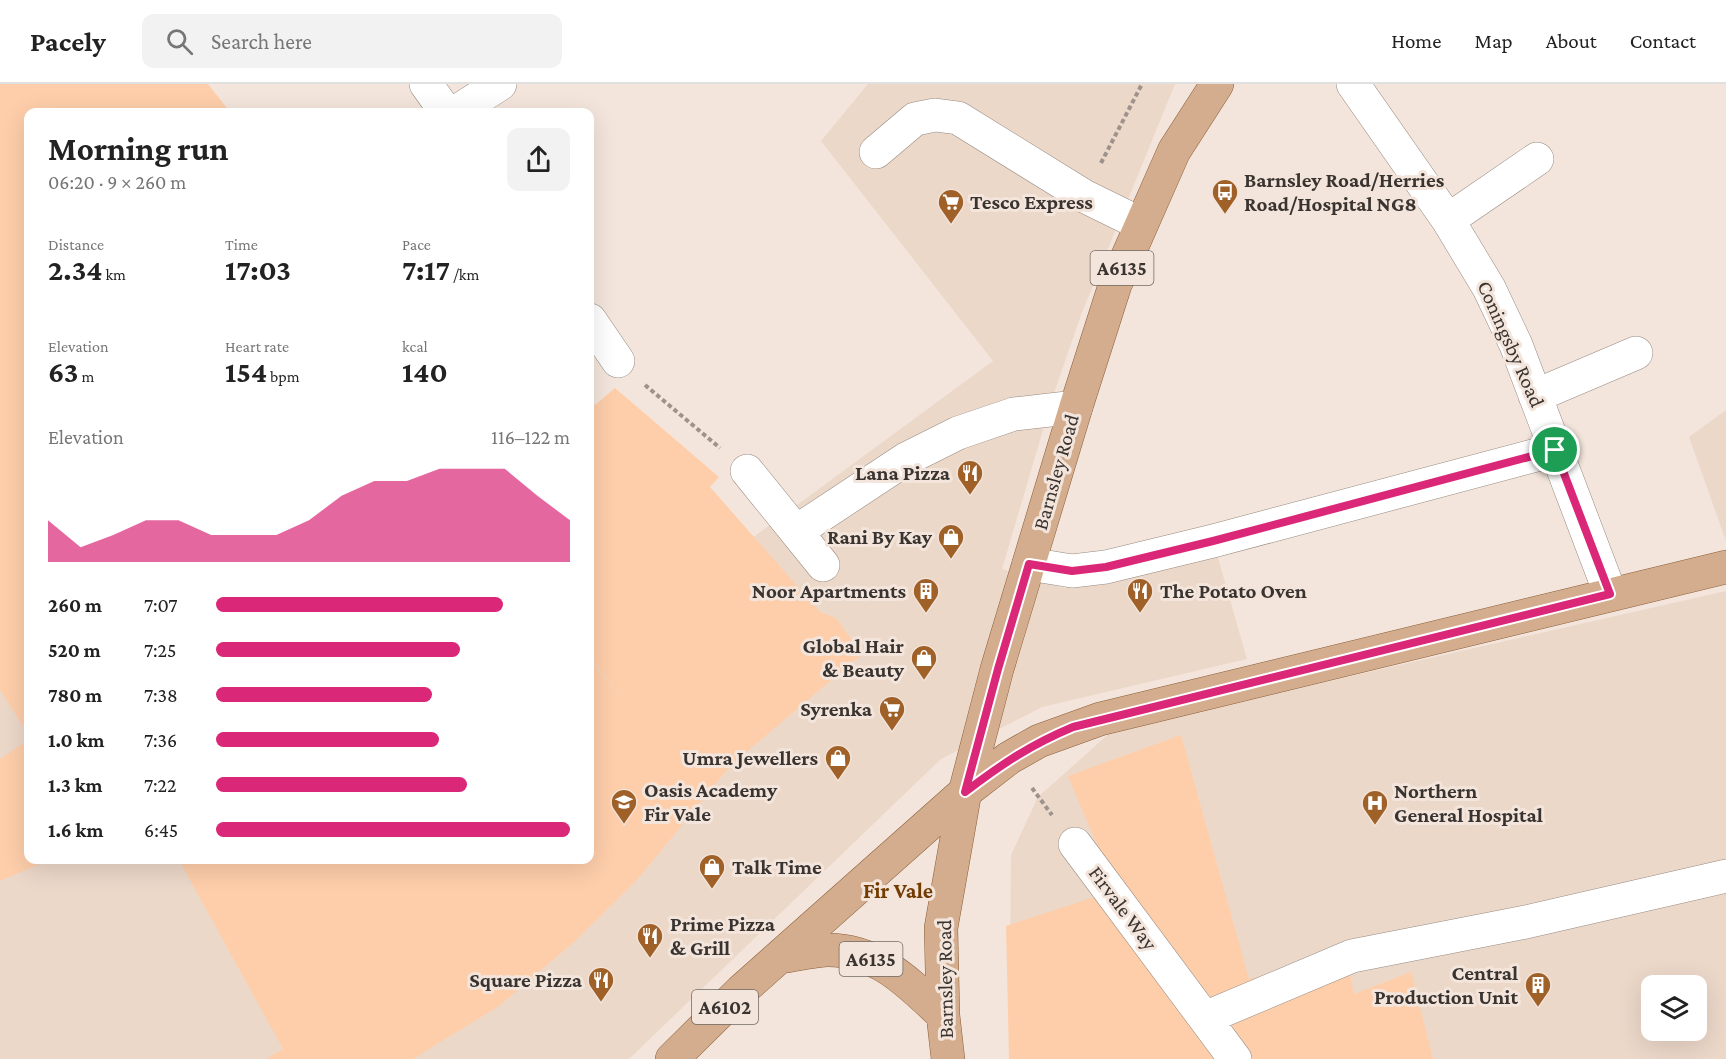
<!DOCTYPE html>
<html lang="en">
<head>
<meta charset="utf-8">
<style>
  :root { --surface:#fff; --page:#f2f2f2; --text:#222; --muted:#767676; --line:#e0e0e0; --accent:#db2777 }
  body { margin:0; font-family:"Crimson Pro",serif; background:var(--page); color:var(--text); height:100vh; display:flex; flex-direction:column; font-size:22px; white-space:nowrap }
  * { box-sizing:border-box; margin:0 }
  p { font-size:20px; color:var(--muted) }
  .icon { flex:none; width:33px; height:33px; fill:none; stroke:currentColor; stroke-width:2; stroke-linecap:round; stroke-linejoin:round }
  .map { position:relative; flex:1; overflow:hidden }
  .panel { position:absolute; left:24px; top:24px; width:570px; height:756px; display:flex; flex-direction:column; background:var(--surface); border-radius:12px; box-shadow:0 6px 24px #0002 }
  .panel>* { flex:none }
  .tools { position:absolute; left:1641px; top:891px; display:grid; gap:12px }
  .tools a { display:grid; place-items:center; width:66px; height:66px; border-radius:12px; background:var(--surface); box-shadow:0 6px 24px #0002; font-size:30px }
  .pin { position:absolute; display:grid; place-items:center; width:51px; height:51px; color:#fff; margin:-26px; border:3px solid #fff; border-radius:50%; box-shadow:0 2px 6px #0007 }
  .round { display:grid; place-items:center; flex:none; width:63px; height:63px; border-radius:12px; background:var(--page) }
  .headline { display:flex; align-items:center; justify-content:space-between; height:102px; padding:0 24px }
  h1 { font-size:33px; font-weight:700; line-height:45px }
  .stats { display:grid; grid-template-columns:repeat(3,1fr); gap:9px; height:102px; padding:6px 24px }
  .stats div { display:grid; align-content:center }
  .stats b { font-size:30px; font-weight:700 }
  .stats small { font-size:16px; font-weight:400 }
  .stats p { font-size:16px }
  .chart { height:168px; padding:12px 24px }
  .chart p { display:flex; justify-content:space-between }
  .chart svg { width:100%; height:108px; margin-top:6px; fill:var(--accent); opacity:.7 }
  ul { padding:0 24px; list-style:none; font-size:20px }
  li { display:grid; grid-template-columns:96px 72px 1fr; align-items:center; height:45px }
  li i { height:15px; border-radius:8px; background:var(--accent) }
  header { display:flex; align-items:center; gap:36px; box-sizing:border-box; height:84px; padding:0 30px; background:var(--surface); border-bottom:2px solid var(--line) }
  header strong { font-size:28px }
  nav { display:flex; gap:33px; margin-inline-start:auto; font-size:21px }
  .search { width:420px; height:54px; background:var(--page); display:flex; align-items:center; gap:15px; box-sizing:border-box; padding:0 21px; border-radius:12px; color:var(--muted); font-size:22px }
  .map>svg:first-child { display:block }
</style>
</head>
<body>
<header>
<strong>Pacely</strong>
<div class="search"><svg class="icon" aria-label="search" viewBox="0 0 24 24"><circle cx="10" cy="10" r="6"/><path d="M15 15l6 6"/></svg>Search here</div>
<nav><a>Home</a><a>Map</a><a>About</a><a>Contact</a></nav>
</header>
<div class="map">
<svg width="1726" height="975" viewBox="0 0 1726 975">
  <rect width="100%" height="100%" fill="#f3e5db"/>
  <!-- built -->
  <path fill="#ecd8c9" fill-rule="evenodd" d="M0 0H208L213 8 28 28V776H590V573L993 277 821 57 868 0H1175L1081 231 1053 312 1002 485 1064 504 1216 467 1247 575 1042 623 941 675 629 975H0Z
    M1726 326V457L1689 353Z
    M1726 507V975H1009L1011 771 1038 713 1113 646ZM1652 902H1696V946H1652Z"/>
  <!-- green -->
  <path fill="#feceaa" d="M0 0H208L230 28H28V650L0 606Z
    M615 304 719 393 710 403 820 528 836 534 862 570 731 681 637 796 575 857 499 922 413 975H266L283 965 179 776H590V575L626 619 590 573V314L595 321Z
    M1181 651 1249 895 1347 876 1354 910 1411 888 1433 975H1009L1006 842 1116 806 1068 692Z
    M28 656V776H49L0 797V675Z"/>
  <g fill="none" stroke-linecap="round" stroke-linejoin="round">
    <!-- minor casing -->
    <g stroke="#968a81" stroke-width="34">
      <path id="minor" d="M426 0 446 28
        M1353 0 1448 136 1489 204 1516 261 1610 509
        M456 28 500 0
        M876 68 915 35 935 31 958 34 1084 112 1141 140
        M1448 136 1537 75
        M590 236 618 277
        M1535 312 1636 269
        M747 387 823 481
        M797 447 906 375 958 349 1014 330 1076 323
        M1029 480 1072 487 1106 483 1213 457 1555 366
        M1075 760 1235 975
        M1205 934 1352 872 1526 838 1726 792"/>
    </g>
    <!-- major casing -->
    <g stroke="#8b5f3b" stroke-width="34">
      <path id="major" d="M780 873C795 871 811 867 826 866 877 865 909 899 943 931
        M672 975 741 907 965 708 1009 674 1039 657 1100 635 1726 483
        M948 975 943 931 941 844 965 708 997 585 1076 323 1115 201 1174 67 1217 0"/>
    </g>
    <!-- path -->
    <path stroke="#9d938c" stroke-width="4" stroke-dasharray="4.5 3" stroke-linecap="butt" d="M1101 79 1142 0
      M645 301 720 364
      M1032 704 1052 731"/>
    <!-- minor -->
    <use href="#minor" stroke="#fff" stroke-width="33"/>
    <!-- major -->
    <use href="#major" stroke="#d3ad8d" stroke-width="33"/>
  </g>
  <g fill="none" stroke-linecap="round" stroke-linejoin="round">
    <!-- route casing -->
    <g stroke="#fff" stroke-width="12">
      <path id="route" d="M1555 366 1610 510 1073 643C1030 661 1002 680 965 708L998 585 1029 480 1072 487 1106 483 1213 457Z"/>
    </g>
    <!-- route -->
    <use href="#route" stroke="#db2777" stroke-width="8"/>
  </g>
  <!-- icons -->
  <defs>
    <g id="bus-pin" transform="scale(1.35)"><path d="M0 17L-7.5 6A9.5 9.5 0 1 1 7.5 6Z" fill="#a06129" stroke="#f3e5db"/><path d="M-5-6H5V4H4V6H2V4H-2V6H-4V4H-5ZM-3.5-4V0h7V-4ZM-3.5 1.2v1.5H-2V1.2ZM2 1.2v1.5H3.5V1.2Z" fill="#fff"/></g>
    <g id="supermarket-pin" transform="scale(1.35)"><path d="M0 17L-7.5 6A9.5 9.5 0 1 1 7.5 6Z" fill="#a06129" stroke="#f3e5db"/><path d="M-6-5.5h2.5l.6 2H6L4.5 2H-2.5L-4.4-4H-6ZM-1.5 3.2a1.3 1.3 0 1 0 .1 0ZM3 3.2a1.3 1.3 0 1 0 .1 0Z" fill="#fff"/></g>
    <g id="restaurant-pin" transform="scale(1.35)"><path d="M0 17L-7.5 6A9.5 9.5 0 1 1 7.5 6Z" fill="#a06129" stroke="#f3e5db"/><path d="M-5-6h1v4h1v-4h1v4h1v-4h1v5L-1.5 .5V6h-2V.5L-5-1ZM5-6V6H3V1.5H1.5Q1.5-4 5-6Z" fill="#fff"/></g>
    <g id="shop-pin" transform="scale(1.35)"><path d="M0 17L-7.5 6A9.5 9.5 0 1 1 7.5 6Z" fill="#a06129" stroke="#f3e5db"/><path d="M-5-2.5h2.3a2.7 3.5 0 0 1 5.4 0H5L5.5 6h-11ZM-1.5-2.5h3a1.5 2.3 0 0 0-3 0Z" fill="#fff"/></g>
    <g id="building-pin" transform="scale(1.35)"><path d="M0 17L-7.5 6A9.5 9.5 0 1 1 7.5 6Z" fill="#a06129" stroke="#f3e5db"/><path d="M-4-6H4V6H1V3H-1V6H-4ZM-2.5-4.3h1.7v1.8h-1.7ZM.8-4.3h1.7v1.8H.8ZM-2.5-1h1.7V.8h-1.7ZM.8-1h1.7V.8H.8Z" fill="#fff"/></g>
    <g id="school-pin" transform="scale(1.35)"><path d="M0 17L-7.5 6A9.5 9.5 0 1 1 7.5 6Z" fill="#a06129" stroke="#f3e5db"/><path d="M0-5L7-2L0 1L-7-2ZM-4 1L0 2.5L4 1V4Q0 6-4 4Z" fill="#fff"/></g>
    <g id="hospital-pin" transform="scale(1.35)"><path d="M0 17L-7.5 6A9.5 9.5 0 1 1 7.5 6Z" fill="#a06129" stroke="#f3e5db"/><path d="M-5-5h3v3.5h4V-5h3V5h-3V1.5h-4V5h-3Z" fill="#fff"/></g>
  </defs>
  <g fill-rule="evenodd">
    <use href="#bus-pin" x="1225" y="108"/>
    <use href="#supermarket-pin" x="951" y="118"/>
    <use href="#restaurant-pin" x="970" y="389"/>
    <use href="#shop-pin" x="951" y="453"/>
    <use href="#building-pin" x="926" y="507"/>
    <use href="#restaurant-pin" x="1140" y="507"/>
    <use href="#shop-pin" x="924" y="574"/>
    <use href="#supermarket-pin" x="892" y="625"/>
    <use href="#shop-pin" x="838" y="674"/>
    <use href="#school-pin" x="624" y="718"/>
    <use href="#hospital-pin" x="1375" y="719"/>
    <use href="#shop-pin" x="712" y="783"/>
    <use href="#restaurant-pin" x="650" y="852"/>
    <use href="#restaurant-pin" x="601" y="896"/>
    <use href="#building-pin" x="1538" y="901"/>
  </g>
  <g text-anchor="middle" stroke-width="6" stroke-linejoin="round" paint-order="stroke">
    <!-- shield labels -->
    <g fill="#f3e5db" stroke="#726964" stroke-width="1.5">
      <rect x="1090.5" y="167" width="63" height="34" rx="4.5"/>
      <rect x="839.5" y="858" width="63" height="34" rx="4.5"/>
      <rect x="692" y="906" width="66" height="34" rx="4.5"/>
    </g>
    <g font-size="20" font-weight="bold" fill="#3a3431">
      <text x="1122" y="191">A6135</text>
      <text x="871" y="882">A6135</text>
      <text x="725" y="930">A6102</text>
    </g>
    <!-- poi labels -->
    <g font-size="21" font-weight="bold" fill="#3a3431" stroke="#f3e5db" text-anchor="end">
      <text x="1244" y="103" text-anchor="start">Barnsley Road/Herries<tspan x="1244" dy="24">Road/Hospital NG8</tspan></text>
      <text x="970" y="125" text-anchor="start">Tesco Express</text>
      <text x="950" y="396">Lana Pizza</text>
      <text x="932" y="460">Rani By Kay</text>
      <text x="906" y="514">Noor Apartments</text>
      <text x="1160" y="514" text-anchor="start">The Potato Oven</text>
      <text x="904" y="569">Global Hair<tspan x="904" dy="24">&amp; Beauty</tspan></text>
      <text x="872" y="632">Syrenka</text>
      <text x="818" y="681">Umra Jewellers</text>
      <text x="644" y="713" text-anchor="start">Oasis Academy<tspan x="644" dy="24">Fir Vale</tspan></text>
      <text x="1394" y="714" text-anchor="start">Northern<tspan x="1394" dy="24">General Hospital</tspan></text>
      <text x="732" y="790" text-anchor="start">Talk Time</text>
      <text x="670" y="847" text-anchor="start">Prime Pizza<tspan x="670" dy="24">&amp; Grill</tspan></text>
      <text x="1518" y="896">Central<tspan x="1518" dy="24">Production Unit</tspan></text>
      <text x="582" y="903">Square Pizza</text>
    </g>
    <!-- street labels -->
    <g font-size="21" fill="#3a3431" stroke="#f3e5db">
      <text transform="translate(1511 260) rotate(66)" y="7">Coningsby Road</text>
      <text transform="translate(1056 388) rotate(-74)" y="7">Barnsley Road</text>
      <text transform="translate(1123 824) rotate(53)" y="7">Firvale Way</text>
      <text transform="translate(945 895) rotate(-91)" y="7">Barnsley Road</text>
    </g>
    <!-- neighbourhood labels -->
    <g font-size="22" font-weight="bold" fill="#723b00" stroke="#f3e5db">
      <text x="898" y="814">Fir Vale</text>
    </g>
  </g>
</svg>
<div class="tools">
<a><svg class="icon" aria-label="layers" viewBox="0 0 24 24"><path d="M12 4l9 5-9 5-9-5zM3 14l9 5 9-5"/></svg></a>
</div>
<div class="pin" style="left:1555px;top:366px;background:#1e9e55"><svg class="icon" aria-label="arrive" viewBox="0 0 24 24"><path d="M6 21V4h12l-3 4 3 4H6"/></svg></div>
<section class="panel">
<div class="headline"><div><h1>Morning run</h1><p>06:20 · 9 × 260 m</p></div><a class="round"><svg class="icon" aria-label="share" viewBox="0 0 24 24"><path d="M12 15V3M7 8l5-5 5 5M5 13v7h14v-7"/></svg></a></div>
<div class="stats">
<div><p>Distance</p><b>2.34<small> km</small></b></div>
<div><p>Time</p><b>17:03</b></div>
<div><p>Pace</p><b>7:17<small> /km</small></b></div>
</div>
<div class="stats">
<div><p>Elevation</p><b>63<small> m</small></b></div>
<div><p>Heart rate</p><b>154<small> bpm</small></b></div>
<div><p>kcal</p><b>140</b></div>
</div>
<div class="chart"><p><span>Elevation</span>116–122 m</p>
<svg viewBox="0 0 160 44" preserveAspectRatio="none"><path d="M0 44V27L10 38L20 33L30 27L40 27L50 33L60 33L70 33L80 27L90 17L100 11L110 11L120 6L130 6L140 6L150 17L160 27V44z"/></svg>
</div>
<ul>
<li><b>260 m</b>7:07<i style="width:81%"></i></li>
<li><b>520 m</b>7:25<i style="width:69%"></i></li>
<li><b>780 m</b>7:38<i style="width:61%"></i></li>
<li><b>1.0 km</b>7:36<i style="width:63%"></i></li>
<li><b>1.3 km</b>7:22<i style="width:71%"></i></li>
<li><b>1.6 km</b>6:45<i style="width:100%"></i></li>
</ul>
</section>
</div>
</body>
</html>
